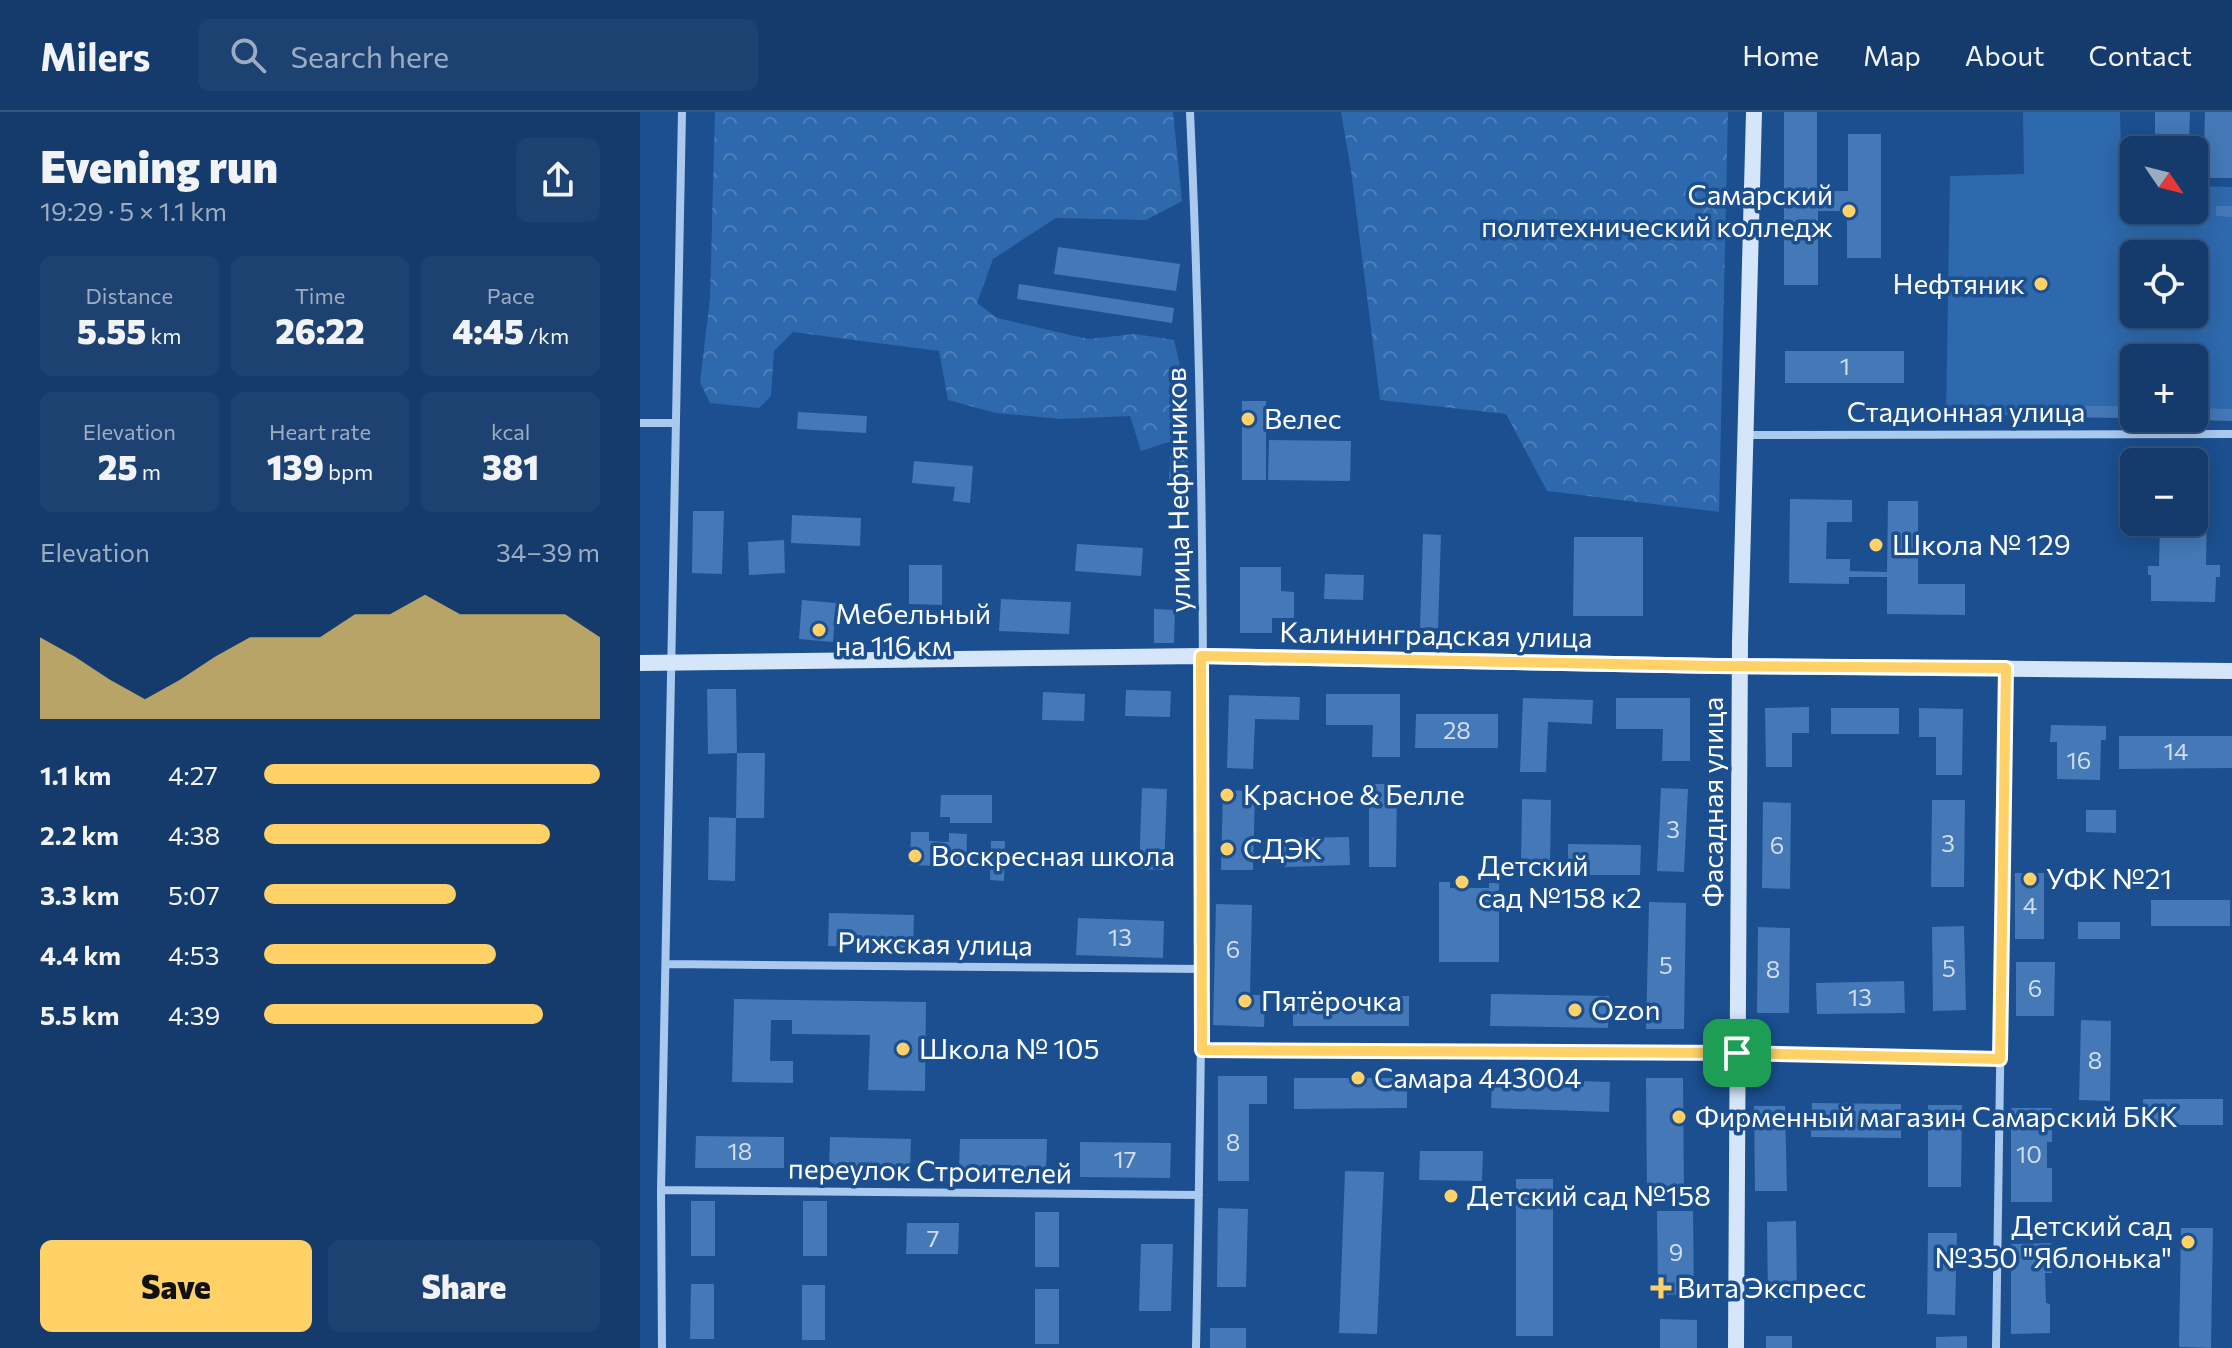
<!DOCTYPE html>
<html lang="en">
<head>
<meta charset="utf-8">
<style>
  :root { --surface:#143b6b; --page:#1d4271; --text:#f1f3f6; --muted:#9dadc1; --line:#33557e; --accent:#ffd166 }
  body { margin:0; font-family:Commissioner,sans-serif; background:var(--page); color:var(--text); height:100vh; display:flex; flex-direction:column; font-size:30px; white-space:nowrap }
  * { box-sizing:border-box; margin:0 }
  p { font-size:26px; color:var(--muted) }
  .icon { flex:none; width:44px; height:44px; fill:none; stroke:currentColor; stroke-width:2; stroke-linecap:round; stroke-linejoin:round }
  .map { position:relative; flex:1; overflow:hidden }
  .sheet { display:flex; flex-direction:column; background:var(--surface); width:640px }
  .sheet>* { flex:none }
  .needle { width:52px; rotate:125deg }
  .buttons { position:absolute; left:1480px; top:24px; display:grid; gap:16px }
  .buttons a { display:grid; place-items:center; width:88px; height:88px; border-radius:12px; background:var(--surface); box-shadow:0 4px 20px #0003,0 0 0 2px var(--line); font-size:40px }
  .pin { position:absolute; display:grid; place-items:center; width:68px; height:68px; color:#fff; margin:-34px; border-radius:16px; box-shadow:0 4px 12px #0006 }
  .round { display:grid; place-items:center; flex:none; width:84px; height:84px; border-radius:12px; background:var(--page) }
  .head { display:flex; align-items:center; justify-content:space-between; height:136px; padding:0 40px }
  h1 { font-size:44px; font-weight:800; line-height:60px }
  .stats { display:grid; grid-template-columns:repeat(3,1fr); gap:12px; height:136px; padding:8px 40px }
  .stats div { display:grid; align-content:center; border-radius:12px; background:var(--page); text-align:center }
  .stats b { font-size:34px; font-weight:800 }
  .stats small { font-size:22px; font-weight:400 }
  .stats p { font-size:22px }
  .chart { height:224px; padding:16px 40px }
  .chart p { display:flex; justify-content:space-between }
  .chart svg { width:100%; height:144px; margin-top:8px; fill:var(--accent); opacity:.7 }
  .primary-button { display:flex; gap:16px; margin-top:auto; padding:16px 40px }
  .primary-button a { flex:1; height:92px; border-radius:12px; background:var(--accent); color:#111; font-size:32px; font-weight:800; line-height:92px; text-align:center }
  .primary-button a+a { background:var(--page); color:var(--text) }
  ul { padding:0 40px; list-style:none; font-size:26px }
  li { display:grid; grid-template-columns:128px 96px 1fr; align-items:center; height:60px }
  li i { height:20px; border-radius:10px; background:var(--accent) }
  header { display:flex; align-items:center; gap:48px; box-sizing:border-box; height:112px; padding:0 40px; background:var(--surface); border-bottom:2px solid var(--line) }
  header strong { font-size:38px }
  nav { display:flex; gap:44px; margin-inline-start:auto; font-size:28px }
  .search { width:560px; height:72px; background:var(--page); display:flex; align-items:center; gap:20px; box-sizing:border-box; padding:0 28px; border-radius:12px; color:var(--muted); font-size:30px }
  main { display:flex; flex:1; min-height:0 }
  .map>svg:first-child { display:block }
</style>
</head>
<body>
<header>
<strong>Milers</strong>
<div class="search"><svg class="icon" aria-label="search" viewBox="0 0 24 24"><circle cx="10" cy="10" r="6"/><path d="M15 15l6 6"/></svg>Search here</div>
<nav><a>Home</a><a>Map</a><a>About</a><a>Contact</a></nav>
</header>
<main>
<section class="sheet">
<div class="head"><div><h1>Evening run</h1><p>19:29 · 5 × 1.1 km</p></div><a class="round"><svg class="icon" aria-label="share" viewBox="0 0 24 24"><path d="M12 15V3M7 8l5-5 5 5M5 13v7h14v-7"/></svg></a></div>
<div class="stats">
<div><p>Distance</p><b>5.55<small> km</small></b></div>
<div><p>Time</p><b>26:22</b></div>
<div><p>Pace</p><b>4:45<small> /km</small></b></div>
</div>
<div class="stats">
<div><p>Elevation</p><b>25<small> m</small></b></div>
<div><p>Heart rate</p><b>139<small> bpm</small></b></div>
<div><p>kcal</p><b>381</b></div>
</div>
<div class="chart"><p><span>Elevation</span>34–39 m</p>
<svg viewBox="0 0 160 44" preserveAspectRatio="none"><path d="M0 44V19L10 25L20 32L30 38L40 32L50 25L60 19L70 19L80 19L90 12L100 12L110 6L120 12L130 12L140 12L150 12L160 19V44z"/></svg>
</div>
<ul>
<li><b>1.1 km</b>4:27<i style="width:100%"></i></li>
<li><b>2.2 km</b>4:38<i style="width:85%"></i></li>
<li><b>3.3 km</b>5:07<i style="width:57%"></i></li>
<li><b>4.4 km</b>4:53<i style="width:69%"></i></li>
<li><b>5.5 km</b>4:39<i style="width:83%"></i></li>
</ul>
<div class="primary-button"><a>Save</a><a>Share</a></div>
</section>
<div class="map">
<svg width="1592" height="1236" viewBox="0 0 1592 1236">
  <defs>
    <pattern id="forest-crowns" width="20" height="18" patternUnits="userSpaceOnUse" patternTransform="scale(2)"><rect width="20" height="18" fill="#2e69ad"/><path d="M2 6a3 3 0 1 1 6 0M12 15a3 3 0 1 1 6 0" fill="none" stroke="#4d80b9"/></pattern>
  </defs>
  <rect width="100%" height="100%" fill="#1b4f8f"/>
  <!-- forest -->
  <path fill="url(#forest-crowns)" d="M75 0H533L542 89 506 108 416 106 353 147 337 191 357 206 448 227 495 222 534 228 541 258 534 328 501 339 490 304 421 307 356 301 308 288 299 239 153 220 134 239 131 284 119 296 70 291 60 270 70 186Z
    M701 0H1088L1079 400 907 379 866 302 740 288 711 58Z"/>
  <!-- green -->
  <path fill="#2e69ad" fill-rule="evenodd" d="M1383 0H1480L1482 70 1494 71V98H1554V74L1592 75V308L1306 302 1310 64 1384 62ZM1494 142H1554V202H1494ZM1494 246H1554V306H1494Z"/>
  <!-- building -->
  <path fill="#4478b7" d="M1144 0H1177V79H1208V22H1241V146H1207V99H1178V173H1144Z
    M1515 0H1550L1549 34 1564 35 1565 0H1592V66H1554V38H1515Z
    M1554 81 1561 82 1560 109 1497 107V98H1554Z
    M1576 94H1592V105L1576 104Z
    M418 135 540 152 536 179 414 162Z
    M379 172 534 196 532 211 377 187Z
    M1145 239H1264V271H1145Z
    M602 289H626V368H602Z
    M1399 294H1494V306L1399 305Z
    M1554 296 1592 297V309L1554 308Z
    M158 300 227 304 226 321 157 317Z
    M629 328 711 329 710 369 628 368Z
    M531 335 550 336 548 371 529 369Z
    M274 349 333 354 330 391 313 389 315 375 272 371Z
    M1554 371H1559L1558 396H1567L1566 453H1580V465H1576L1575 490 1511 489V463H1508V454H1519L1520 410H1554Z
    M1150 387 1212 388V410H1187L1186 447H1210V459L1247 460 1248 389H1278V472H1325V503L1247 502V465H1209V472L1149 471Z
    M53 399H84L82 462 52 461Z
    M152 403 221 406 220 434 151 431Z
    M783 422 801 423 798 516H780Z
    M934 425H1003V504H933Z
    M144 428 145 461 109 463 108 430Z
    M437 432 503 436 501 464 435 459Z
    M269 453H302V493L269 492Z
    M600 455H641V479L654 480V506H632V521H600Z
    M685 462 724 463 723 488 684 487Z
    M361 487 431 490 429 522 359 519Z
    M162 488 196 491 193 530 159 527Z
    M514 497 535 498 534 531H514Z
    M67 577H96L97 641 68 642Z
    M486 578 531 579 530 605 485 604Z
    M403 580 445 582 444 609 402 608Z
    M686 582H760V645H732L733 613H686Z
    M589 583 660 585 659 608 615 607 613 657 587 656Z
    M883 586 953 588 952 612 908 610 906 660H880Z
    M976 586H1050V649H1022L1023 617H976Z
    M1169 595V621H1152V655H1126L1125 596Z
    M1191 596H1259V622H1191Z
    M1279 596 1323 597 1322 663H1296V625H1279Z
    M776 602H858V636H775Z
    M1411 613 1466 614V628H1461L1460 668 1417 667V630H1410Z
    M1479 624H1592V656L1479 657Z
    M97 641H125L124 706H96Z
    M729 672H757L756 755H729Z
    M502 676 527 677 524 758 499 757Z
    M1021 676 1048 677 1044 760 1017 759Z
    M583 678 615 679 613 758H581Z
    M301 683H352V711H310V705H300Z
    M882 687 911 688 910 755 881 754Z
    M1292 688H1325L1324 775H1291Z
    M1123 690 1151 691 1150 777 1122 776Z
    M1446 698H1476V721L1446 720Z
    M69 705 96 706 95 769 68 768Z
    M271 720H289V729L309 730V721L327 722 326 755 270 753Z
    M709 725 710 753 644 755 643 726Z
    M351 729H365L364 769 350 768Z
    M928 732 1001 733 1000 763H928Z
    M1375 761H1404V827H1375Z
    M799 770H810V776H849V771H859V850H799Z
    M1511 788H1590V814H1511Z
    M1009 790 1046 791 1044 917H1006Z
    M576 792 612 793 610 883H625L624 915 573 913Z
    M189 801 274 803 273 836 188 834Z
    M438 806 524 809 523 846 436 843Z
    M1438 810H1480V827H1438Z
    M1324 814 1326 898 1293 899 1292 815Z
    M1118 815 1150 816 1149 901H1117Z
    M1376 850H1415L1414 904H1376Z
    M1264 869 1265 901 1177 902 1176 871Z
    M851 882 969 884 968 916 850 914Z
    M769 884V914H653V885Z
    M94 887 286 890 285 979 228 978 230 923 152 922V908H131L130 949H153V971L92 970Z
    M1441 908 1471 909 1470 989 1439 988Z
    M578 964H627V992H609V1069H578Z
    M654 966H767V996L654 997Z
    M852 966 970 970 969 1000 851 996Z
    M1006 966H1043L1044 1084H1007Z
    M1503 987H1583V1013H1503Z
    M1172 991 1261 992V1026L1171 1025Z
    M1288 993H1322L1321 1075H1288Z
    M1114 994H1145L1147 1079H1115Z
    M1371 996H1412V1030H1407V1056H1412V1090H1371Z
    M56 1024 144 1025V1056H55Z
    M190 1025 271 1027 270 1058 189 1056Z
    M320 1027H407L406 1060 319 1059Z
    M440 1030 531 1031 530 1066 440 1065Z
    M780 1039H843L842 1069 779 1068Z
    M705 1059 744 1060 737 1222 699 1221Z
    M876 1067H913V1224H876Z
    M51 1089H75V1144H51Z
    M163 1089H187V1144H163Z
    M578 1096 608 1097 606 1175H577Z
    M1017 1099H1053L1054 1182 1018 1183Z
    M395 1100H419V1155H395Z
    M1156 1109 1157 1188 1128 1189 1127 1110Z
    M267 1111H319L318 1142H266Z
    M1541 1116H1573L1571 1236 1539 1235Z
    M1288 1121H1317L1315 1203 1287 1202Z
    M1411 1131 1412 1161H1405L1406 1191 1410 1192V1221L1371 1222V1132Z
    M501 1132H533L531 1199H499Z
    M51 1172H74V1227H50Z
    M162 1173H185V1228H162Z
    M395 1177H419V1232H395Z
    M1020 1207 1057 1208V1236H1020Z
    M570 1216H606V1236H570Z
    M1126 1224H1152V1236H1126Z
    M1327 1224V1236H1296V1225Z"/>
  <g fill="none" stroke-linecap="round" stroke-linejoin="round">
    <!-- street -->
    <path stroke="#a9c9ee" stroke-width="8" d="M550 0C569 412 564 824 556 1236
      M0 311H34
      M1107 323 1592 322
      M27 852 563 857
      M562 938 1097 941 1360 947
      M21 1078 559 1083
      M22 1236 21 1078 42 0
      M1356 1236 1366 557"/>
    <!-- secondary -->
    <path stroke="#d6e6fa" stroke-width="16" d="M0 551 561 544 1077 554 1592 559
      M1096 1236 1100 530 1114 0"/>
  </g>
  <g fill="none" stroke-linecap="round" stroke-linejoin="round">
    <!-- route casing -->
    <g stroke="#fff" stroke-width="16">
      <path id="route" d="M561 544 1077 554 1366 556 1360 947 1097 941 562 938Z"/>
    </g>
    <!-- route -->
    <use href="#route" stroke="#ffd166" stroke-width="10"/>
  </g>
  <!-- markers -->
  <g fill="#ffd166" stroke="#1b4f8f" stroke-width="3">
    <circle cx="1209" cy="99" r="8"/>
    <circle cx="1401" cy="172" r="8"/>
    <circle cx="608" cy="307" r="8"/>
    <circle cx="1236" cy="433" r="8"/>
    <circle cx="179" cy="518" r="8"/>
    <circle cx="587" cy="683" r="8"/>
    <circle cx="587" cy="737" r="8"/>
    <circle cx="275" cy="744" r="8"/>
    <circle cx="1390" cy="767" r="8"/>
    <circle cx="822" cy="770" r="8"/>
    <circle cx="605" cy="889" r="8"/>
    <circle cx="935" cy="898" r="8"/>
    <circle cx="263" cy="937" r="8"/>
    <circle cx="718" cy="966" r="8"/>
    <circle cx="1039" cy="1005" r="8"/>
    <circle cx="811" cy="1084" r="8"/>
    <circle cx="1548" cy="1130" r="8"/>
    <path d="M1017 1164h8v8h8v8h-8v8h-8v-8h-8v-8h8z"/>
  </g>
  <g text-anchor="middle" stroke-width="7" stroke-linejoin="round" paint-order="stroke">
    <!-- number labels -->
    <g font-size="24" fill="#d0dded">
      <text x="1205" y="263">1</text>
      <text x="817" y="627">28</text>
      <text x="1536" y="648">14</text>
      <text x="1439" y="657">16</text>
      <text x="1033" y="726">3</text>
      <text x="1308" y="740">3</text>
      <text x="1137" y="742">6</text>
      <text x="1390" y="802">4</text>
      <text x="480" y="834">13</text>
      <text x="593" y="846">6</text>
      <text x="1026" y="862">5</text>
      <text x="1309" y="865">5</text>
      <text x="1133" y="866">8</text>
      <text x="1395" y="885">6</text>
      <text x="1220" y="894">13</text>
      <text x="1455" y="957">8</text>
      <text x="593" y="1039">8</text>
      <text x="100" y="1048">18</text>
      <text x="1389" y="1051">10</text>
      <text x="485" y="1056">17</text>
      <text x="293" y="1135">7</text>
      <text x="1036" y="1149">9</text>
    </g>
    <!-- poi labels -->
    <g font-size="28" fill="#fff" stroke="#1b4f8f" text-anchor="start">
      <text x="1193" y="93" text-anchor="end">Самарский<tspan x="1193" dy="32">политехнический колледж</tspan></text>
      <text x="1385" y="182" text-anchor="end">Нефтяник</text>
      <text x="624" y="317">Велес</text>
      <text x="1252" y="443">Школа № 129</text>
      <text x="195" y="512">Мебельный<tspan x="195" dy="32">на 116 км</tspan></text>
      <text x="603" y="693">Красное &amp; Белле</text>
      <text x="603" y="747">СДЭК</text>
      <text x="291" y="754">Воскресная школа</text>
      <text x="838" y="764">Детский<tspan x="838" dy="32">сад №158 к2</tspan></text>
      <text x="1406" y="777">УФК №21</text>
      <text x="621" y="899">Пятёрочка</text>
      <text x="951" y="908">Ozon</text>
      <text x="279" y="947">Школа № 105</text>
      <text x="734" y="976">Самара 443004</text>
      <text x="1055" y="1015">Фирменный магазин Самарский БКК</text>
      <text x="827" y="1094">Детский сад №158</text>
      <text x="1532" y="1124" text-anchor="end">Детский сад<tspan x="1532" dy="32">№350 "Яблонька"</tspan></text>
      <text x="1037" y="1186">Вита Экспресс</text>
    </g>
    <!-- street labels -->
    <g font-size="28" fill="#fff" stroke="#1b4f8f">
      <text x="1326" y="310">Стадионная улица</text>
      <text transform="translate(538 378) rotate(-91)" y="10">улица Нефтяников</text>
      <text transform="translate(796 523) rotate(1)" y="10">Калининградская улица</text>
      <text transform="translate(1073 690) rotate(-90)" y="10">Фасадная улица</text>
      <text transform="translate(295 832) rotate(1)" y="10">Рижская улица</text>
      <text transform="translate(290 1059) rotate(1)" y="10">переулок Строителей</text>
    </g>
  </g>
</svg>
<div class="buttons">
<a><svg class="needle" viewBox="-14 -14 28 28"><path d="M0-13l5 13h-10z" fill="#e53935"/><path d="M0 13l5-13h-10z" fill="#9dadc1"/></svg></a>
<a><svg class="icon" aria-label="locate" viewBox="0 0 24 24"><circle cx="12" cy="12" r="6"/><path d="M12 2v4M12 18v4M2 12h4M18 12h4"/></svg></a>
<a>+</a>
<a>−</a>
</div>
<div class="pin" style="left:1097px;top:941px;background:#1e9e55"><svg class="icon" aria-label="arrive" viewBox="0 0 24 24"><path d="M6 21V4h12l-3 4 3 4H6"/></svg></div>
</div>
</main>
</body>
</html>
